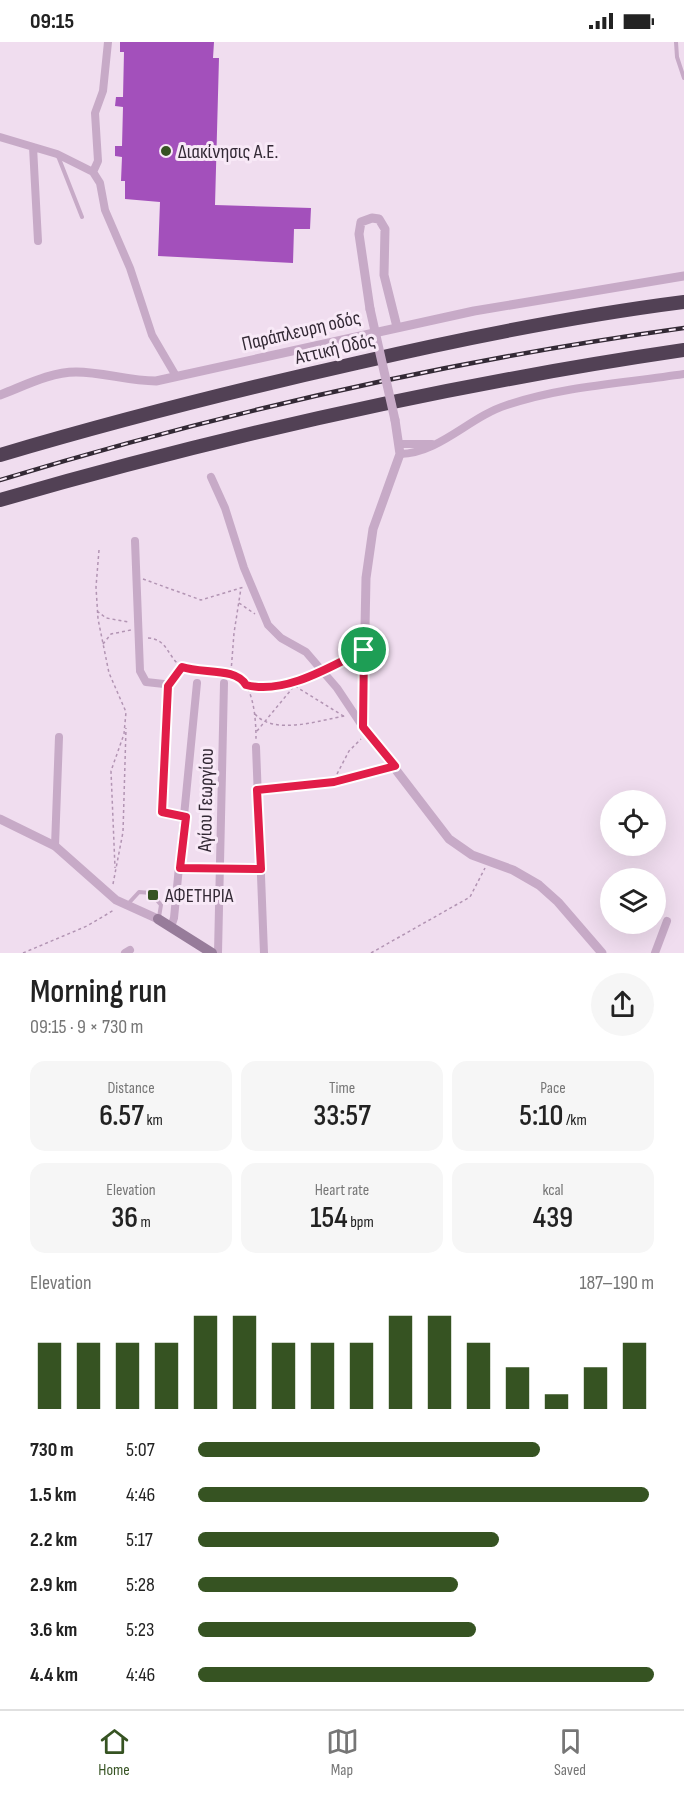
<!DOCTYPE html>
<html lang="en">
<head>
<meta charset="utf-8">
<style>
  :root { --surface:#fff; --page:#f6f6f6; --text:#222; --muted:#767676; --line:#e0e0e0; --accent:#365322 }
  body { margin:0; font-family:"Sofia Sans Condensed",sans-serif; background:var(--page); color:var(--text); height:100vh; display:flex; flex-direction:column; font-size:22px; white-space:nowrap }
  * { box-sizing:border-box; margin:0 }
  p { font-size:20px; color:var(--muted) }
  .icon { flex:none; width:33px; height:33px; fill:none; stroke:currentColor; stroke-width:2; stroke-linecap:round; stroke-linejoin:round }
  .map { position:relative; height:911px; overflow:hidden }
  .panel { display:flex; flex-direction:column; background:var(--surface); flex:1 }
  .panel>* { flex:none }
  .tools { position:absolute; left:600px; top:748px; display:grid; gap:12px }
  .tools a { display:grid; place-items:center; width:66px; height:66px; border-radius:50%; background:var(--surface); box-shadow:0 6px 24px #0002; font-size:30px }
  .pin { position:absolute; display:grid; place-items:center; width:51px; height:51px; color:#fff; margin:-26px; border:3px solid #fff; border-radius:50%; box-shadow:0 2px 6px #0007 }
  .round { display:grid; place-items:center; flex:none; width:63px; height:63px; border-radius:32px; background:var(--page) }
  .headline { display:flex; align-items:center; justify-content:space-between; height:102px; padding:0 30px }
  h1 { font-size:33px; font-weight:600; line-height:45px }
  .stats { display:grid; grid-template-columns:repeat(3,1fr); gap:9px; height:102px; padding:6px 30px }
  .stats div { display:grid; align-content:center; border-radius:15px; background:var(--page); text-align:center }
  .stats b { font-size:30px; font-weight:600 }
  .stats small { font-size:16px; font-weight:400 }
  .stats p { font-size:16px }
  .chart { height:168px; padding:12px 30px }
  .chart p { display:flex; justify-content:space-between }
  .chart svg { width:100%; height:108px; margin-top:6px; stroke:var(--accent); stroke-width:6 }
  ul { padding:0 30px; list-style:none; font-size:20px }
  li { display:grid; grid-template-columns:96px 72px 1fr; align-items:center; height:45px }
  li i { height:15px; border-radius:8px; background:var(--accent) }
  .status { display:flex; justify-content:space-between; align-items:center; height:42px; padding:0 30px; background:var(--surface); direction:ltr }
  .status svg { height:16px; fill:currentColor }
  .tabs { display:flex; justify-content:space-around; align-items:center; height:84px; border-top:2px solid var(--line); background:var(--surface); font-size:16px; color:var(--muted) }
  .tabs a { display:grid; justify-items:center; gap:3px }
  .tabs .on { color:var(--accent) }
  .map>svg:first-child { display:block }
</style>
</head>
<body>
<div class="status"><b>09:15</b><svg viewBox="0 0 49 12"><path d="M0 12V9h3v3zM5 12V6h3v6zM10 12V3h3v9zM15 12V0h3v12zM26 1h20v11H26zM47 4h2v5h-2z"/></svg></div>
<div class="map">
<svg width="684" height="911" viewBox="0 0 684 911">
  <rect width="100%" height="100%" fill="#f0ddef"/>
  <!-- building -->
  <path fill="#a350bb" d="M120 0H214L213 16H219L215 163 311 166 310 187H294L293 221 158 214 160 160 125 157V139H121L122 115 115 114V104H122L123 65 115 64 116 55H123L124 10H120Z"/>
  <g fill="none" stroke-linecap="round" stroke-linejoin="round">
    <!-- path -->
    <path stroke="#b294b3" stroke-width="1.5" stroke-dasharray="3 3" stroke-linecap="butt" d="M99 508 96 545 98 577 109 631 126 670 124 692 111 729 115 826
      M143 537 201 558 244 545
      M239 561 255 572
      M97 569 106 576 129 580
      M148 596C168 597 167 615 182 625 195 633 212 630 227 631 254 632 256 677 256 697
      M103 602 111 592 131 588
      M330 625 355 613
      M231 630 234 591 241 546
      M172 639 181 625
      M290 641 345 675
      M246 643 272 645 314 631
      M255 672C274 694 320 678 345 674
      M257 689 300 637
      M337 732 349 709 361 697
      M113 842 123 790 126 686
      M23 911 87 884 114 868
      M371 911 470 855 485 826"/>
    <!-- service -->
    <path stroke="#c7aac7" stroke-width="4" d="M676 0 677 15 684 36
      M58 114 82 175
      M127 863 139 850 151 851 161 863 159 875"/>
    <!-- minor -->
    <path stroke="#c7aac7" stroke-width="8" d="M0 95 57 112 93 130 100 141 105 168 130 226 152 293 176 334
      M33 105 38 199
      M93 130 98 119 95 71 103 49 108 0
      M399 402H432
      M400 412C440 411 469 375 507 363 563 344 626 341 684 332
      M211 435 225 466 244 526 268 583 281 596 306 610 337 646 363 685
      M135 499 140 629 146 640 164 642 169 647 162 770 186 775
      M256 705 264 911
      M257 748 334 740 395 724
      M55 804 59 695
      M181 826 261 827
      M171 885 174 876 197 641
      M125 911 130 908
      M218 911 224 641
      M655 911 667 879"/>
    <!-- tertiary -->
    <path stroke="#c7aac7" stroke-width="9" d="M370 267 359 192 361 180 372 176 379 177 385 187 384 233 397 285
      M0 353C24 344 50 330 76 330 103 330 128 339 156 339L474 269 684 234
      M395 378 400 412 373 487 366 536 363 685 449 797 472 813 513 828 539 843 558 860 602 911
      M0 777 55 804 116 858 158 877"/>
    <!-- secondary -->
    <path stroke="#977c9a" stroke-width="10" d="M158 877 212 911"/>
    <!-- motorway -->
    <path stroke="#524155" stroke-width="14" d="M0 413C118 378 237 348 357 321 465 296 574 274 684 260
      M0 458C225 393 453 342 684 308"/>
    <!-- rail casing -->
    <g stroke="#332935" stroke-width="4.5">
      <path id="rail" d="M0 438C224 370 453 318 684 286"/>
    </g>
    <!-- rail -->
    <use href="#rail" stroke="#f8e9f7" stroke-width="2" stroke-dasharray="7" stroke-linecap="butt"/>
    <!-- tertiary-bridge -->
    <path stroke="#c7aac7" stroke-width="9" d="M370 267 395 378"/>
  </g>
  <g fill="none" stroke-linecap="round" stroke-linejoin="round">
    <!-- route casing -->
    <g stroke="#fff" stroke-width="12">
      <path id="route" d="M364 608 363 685 395 724 334 740 257 748 261 827 180 826 186 775 162 770 168 644 182 625C202 632 236 625 246 643 285 653 330 625 364 608Z"/>
    </g>
    <!-- route -->
    <use href="#route" stroke="#e11d48" stroke-width="8"/>
  </g>
  <!-- markers -->
  <g fill="#365322" stroke="#f8e9f7" stroke-width="2">
    <circle cx="166" cy="109" r="6"/>
    <rect x="147" y="847" width="12" height="12" rx="3"/>
  </g>
  <g text-anchor="middle" stroke-width="6" stroke-linejoin="round" paint-order="stroke">
    <!-- poi labels -->
    <g font-size="20" fill="#332935" stroke="#f8e9f7" text-anchor="start">
      <text x="178" y="116">Διακίνησις Α.Ε.</text>
      <text x="165" y="860">ΑΦΕΤΗΡΙΑ</text>
    </g>
    <!-- street labels -->
    <g font-size="20" fill="#332935" stroke="#f8e9f7">
      <text transform="translate(301 288) rotate(-13)" y="7">Παράπλευρη οδός</text>
      <text transform="translate(335 306) rotate(-13)" y="7">Αττική Οδός</text>
      <text transform="translate(205 758) rotate(-89)" y="7">Αγίου Γεωργίου</text>
    </g>
  </g>
</svg>
<div class="tools">
<a><svg class="icon" aria-label="locate" viewBox="0 0 24 24"><circle cx="12" cy="12" r="6"/><path d="M12 2v4M12 18v4M2 12h4M18 12h4"/></svg></a>
<a><svg class="icon" aria-label="layers" viewBox="0 0 24 24"><path d="M12 4l9 5-9 5-9-5zM3 14l9 5 9-5"/></svg></a>
</div>
<div class="pin" style="left:364px;top:608px;background:#1e9e55"><svg class="icon" aria-label="arrive" viewBox="0 0 24 24"><path d="M6 21V4h12l-3 4 3 4H6"/></svg></div>
</div>
<section class="panel">
<div class="headline"><div><h1>Morning run</h1><p>09:15 · 9 × 730 m</p></div><a class="round"><svg class="icon" aria-label="share" viewBox="0 0 24 24"><path d="M12 15V3M7 8l5-5 5 5M5 13v7h14v-7"/></svg></a></div>
<div class="stats">
<div><p>Distance</p><b>6.57<small> km</small></b></div>
<div><p>Time</p><b>33:57</b></div>
<div><p>Pace</p><b>5:10<small> /km</small></b></div>
</div>
<div class="stats">
<div><p>Elevation</p><b>36<small> m</small></b></div>
<div><p>Heart rate</p><b>154<small> bpm</small></b></div>
<div><p>kcal</p><b>439</b></div>
</div>
<div class="chart"><p><span>Elevation</span>187–190 m</p>
<svg viewBox="0 0 160 44" preserveAspectRatio="none"><path d="M5 44V17M15 44V17M25 44V17M35 44V17M45 44V6M55 44V6M65 44V17M75 44V17M85 44V17M95 44V6M105 44V6M115 44V17M125 44V27M135 44V38M145 44V27M155 44V17"/></svg>
</div>
<ul>
<li><b>730 m</b>5:07<i style="width:75%"></i></li>
<li><b>1.5 km</b>4:46<i style="width:99%"></i></li>
<li><b>2.2 km</b>5:17<i style="width:66%"></i></li>
<li><b>2.9 km</b>5:28<i style="width:57%"></i></li>
<li><b>3.6 km</b>5:23<i style="width:61%"></i></li>
<li><b>4.4 km</b>4:46<i style="width:100%"></i></li>
</ul>
</section>
<nav class="tabs">
<a class="on"><svg class="icon" aria-label="home" viewBox="0 0 24 24"><path d="M3 11l9-7 9 7M6 9v11h12V9"/></svg>Home</a>
<a><svg class="icon" aria-label="map" viewBox="0 0 24 24"><path d="M3 6l6-2 6 2 6-2v14l-6 2-6-2-6 2zM9 4v14M15 6v14"/></svg>Map</a>
<a><svg class="icon" aria-label="saved" viewBox="0 0 24 24"><path d="M7 4h10v16l-5-4-5 4z"/></svg>Saved</a>
</nav>
</body>
</html>
